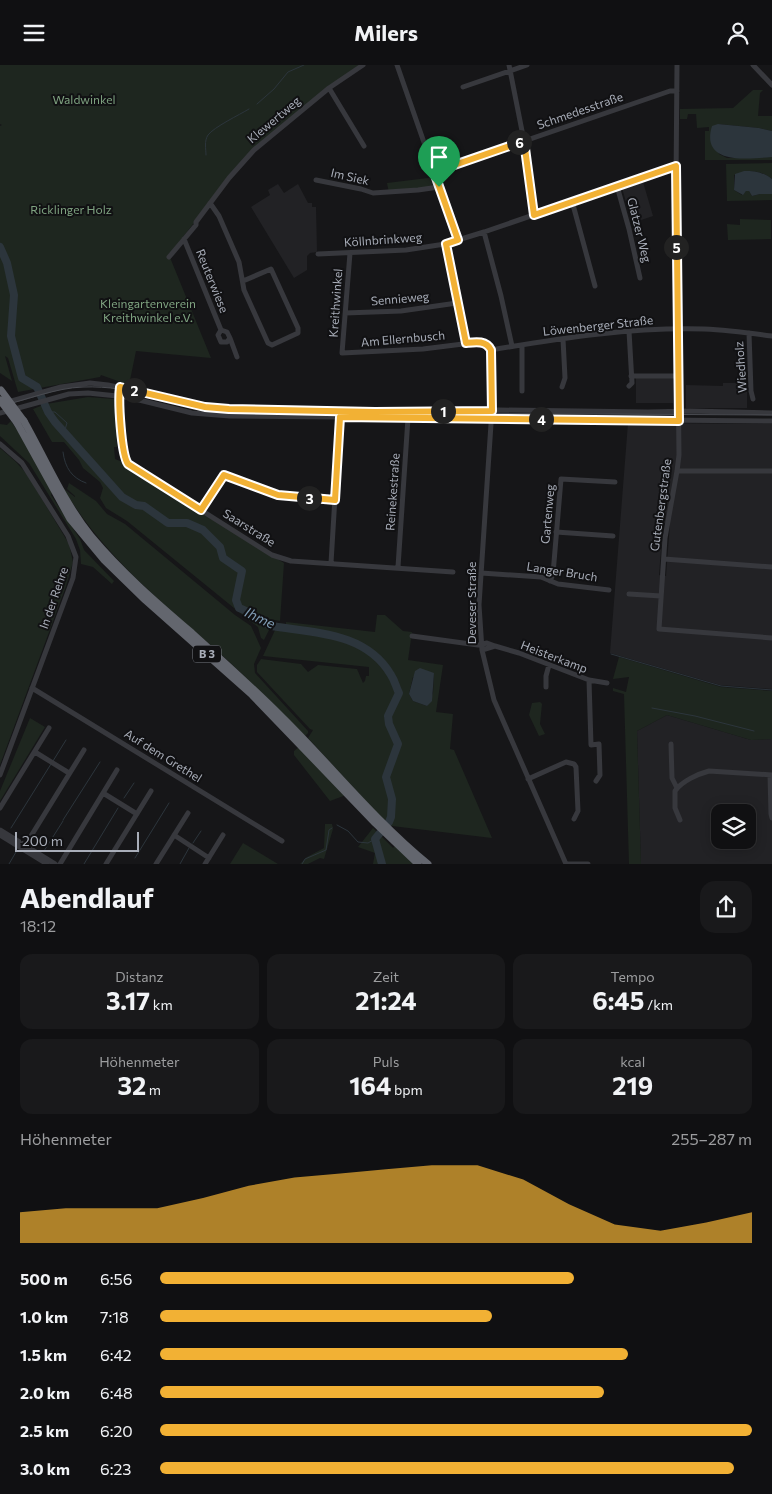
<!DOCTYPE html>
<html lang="de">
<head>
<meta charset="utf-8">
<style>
  :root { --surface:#101012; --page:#19191b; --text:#f1f3f6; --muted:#9c9d9f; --line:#303032; --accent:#f2b134 }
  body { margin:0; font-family:Commissioner,sans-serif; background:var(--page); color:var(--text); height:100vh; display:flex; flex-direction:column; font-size:19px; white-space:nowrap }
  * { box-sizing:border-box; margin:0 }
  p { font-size:16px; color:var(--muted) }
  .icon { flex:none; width:28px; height:28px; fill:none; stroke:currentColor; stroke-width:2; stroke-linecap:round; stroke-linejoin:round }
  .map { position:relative; height:799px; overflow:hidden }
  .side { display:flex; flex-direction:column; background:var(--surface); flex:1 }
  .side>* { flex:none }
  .fabs { position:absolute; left:711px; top:739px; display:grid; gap:10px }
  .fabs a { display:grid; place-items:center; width:45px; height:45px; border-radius:10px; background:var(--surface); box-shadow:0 2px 12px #0003,0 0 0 1px var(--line); font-size:25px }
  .scale { position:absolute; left:15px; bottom:12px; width:124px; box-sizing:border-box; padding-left:5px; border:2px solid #a8adb8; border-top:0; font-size:14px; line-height:18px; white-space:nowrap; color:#a8adb8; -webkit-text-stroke:4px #111113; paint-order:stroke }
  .pin { position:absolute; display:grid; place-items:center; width:42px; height:42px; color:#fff; margin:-51px -21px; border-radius:50% 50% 50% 0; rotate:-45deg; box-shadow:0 0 5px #0007 }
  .pin .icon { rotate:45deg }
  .km { position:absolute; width:25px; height:25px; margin:-12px; border-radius:50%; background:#222; color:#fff; font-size:14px; line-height:25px; text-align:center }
  .round { display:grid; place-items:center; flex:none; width:52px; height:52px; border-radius:15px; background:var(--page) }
  .overview { display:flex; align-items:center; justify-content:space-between; height:85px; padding:0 20px }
  h1 { font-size:28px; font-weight:700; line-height:38px }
  .figures { display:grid; grid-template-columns:repeat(3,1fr); gap:8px; height:85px; padding:5px 20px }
  .figures div { display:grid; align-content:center; border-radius:12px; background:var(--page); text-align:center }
  .figures b { font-size:25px; font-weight:700 }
  .figures small { font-size:14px; font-weight:400 }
  .figures p { font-size:14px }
  .chart { height:140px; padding:10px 20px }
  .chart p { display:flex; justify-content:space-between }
  .chart svg { width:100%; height:90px; margin-top:5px; fill:var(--accent); opacity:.7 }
  ul { padding:0 20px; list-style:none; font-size:16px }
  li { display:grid; grid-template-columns:80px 60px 1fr; align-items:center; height:38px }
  li i { height:12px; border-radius:6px; background:var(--accent) }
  header { display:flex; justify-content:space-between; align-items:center; height:65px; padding:0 20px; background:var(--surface); font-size:22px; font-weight:700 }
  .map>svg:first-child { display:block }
</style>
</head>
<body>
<header><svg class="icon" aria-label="menu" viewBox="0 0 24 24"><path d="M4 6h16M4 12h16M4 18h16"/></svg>Milers<svg class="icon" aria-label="person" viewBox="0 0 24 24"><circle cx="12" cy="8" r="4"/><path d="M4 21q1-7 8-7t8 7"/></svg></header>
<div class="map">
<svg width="772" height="799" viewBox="0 0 772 799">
  <rect width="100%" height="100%" fill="#161618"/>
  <!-- built -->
  <path fill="#222225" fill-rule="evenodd" d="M643 117 653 151 632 158 622 123Z
    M278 119 284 128 298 119 308 138H312V142H316L317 187 310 188 307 191V205L294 213 251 142 270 130 268 125Z
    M636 312H673V338H636Z
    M723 318H747V343H686V320L723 321Z
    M628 358 772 359V624L720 620 610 588ZM663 458H670L666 511 659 510Z
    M667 650 751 675 772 674V799H641L637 666ZM720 748H748V775H720Z"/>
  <!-- green -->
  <path fill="#1e261f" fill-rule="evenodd" d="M0 0H359L245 92 169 190 211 293 136 286 129 320 101 310 100 312 18 327 8 293 5 291 12 316 0 308V61L2 60 0 59Z
    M753 25H763L760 28 758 51H772V66L759 63 718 59 719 89 727 93 772 92V95H705V66H709V62L697 63 696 49H688L687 54H680V44L733 43Z
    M772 98V114C761 105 747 104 734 110V125L742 130 746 126H749L752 131 760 129H772V135L727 136 726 99Z
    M436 112 439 122 389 128 387 118Z
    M740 154 771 155V174L728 175 727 159 740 160Z
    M88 332 114 334 117 382H114L115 394 125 398 132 404 284 498 280 556 274 555 264 575 261 573 258 562 250 556 127 456 106 443 100 433 103 423 100 417 83 403 79 395 64 377H52L33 344 43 340C56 367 89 400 110 421L111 420 55 357 46 339Z
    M11 356 31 386 52 428 51 430 80 474 84 485 114 516 112 519 93 502 81 499 80 485 76 474 29 398 0 371V359L7 360Z
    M0 383 15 396 27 409 69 479 73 497 66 521 0 700Z
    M69 418 96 436 107 449 125 459 235 550 251 561 261 583 254 599 255 608 308 666V668L305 671C278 644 251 617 223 591 162 537 106 494 63 423L75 432V431L67 424Z
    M377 550H385L403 566 412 567 408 595 443 600 436 647 453 649 450 684 454 685 492 773 392 761 376 747 308 673 313 665 310 664 257 607V600L261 594 301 599 308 607 318 600 357 604 363 618 365 616 366 611H369V602L263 591 276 563 342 573 356 579 381 598V595C374 588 366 581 357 576 337 567 299 565 276 561L277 558 286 559V557L375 567ZM434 608 433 628 427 641 413 636 409 629 413 612Z
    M619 592 721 622 772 626V674L751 675 667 650 637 666 641 799H629L624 629 613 626V623L626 627 629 612 613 614Z
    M540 637 542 639 540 659 545 669 539 671 529 650 532 638Z
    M30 653 45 662 0 736V726Z
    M300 681 346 730 330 736 294 690V686Z
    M325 759H332L333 764 324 794 320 793 308 799H300L307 792 324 783Z
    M373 763 393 783 395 781 415 799H373L375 788 358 782Z
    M243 778 278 799H230Z"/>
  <!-- water -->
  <path fill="#2c353c" d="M718 59 759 63 772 66V92C748 94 700 100 712 61Z
    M744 106C755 106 763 107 772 114V129H760L752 131 749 126H746L743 130 734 125 735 109Z
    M420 603 434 608 432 636 427 641 413 636 409 629 415 606Z"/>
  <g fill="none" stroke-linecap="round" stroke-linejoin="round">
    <!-- stream -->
    <path stroke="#2c353c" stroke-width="1" d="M257 39 274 24 288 7 304 0
      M206 90C206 84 204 76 208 70 214 62 239 50 249 44
      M48 347H55L67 358 64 368
      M63 387C65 403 72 413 86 418
      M611 589 721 621 772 625
      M652 643 695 651 754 666
      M53 696 66 675
      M124 733 134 718
      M63 755 100 697
      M337 760 348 766 358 777 368 778 375 774
      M11 763 51 699
      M193 778 201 766
      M44 786 63 756
      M135 793 169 738
      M9 799 16 787
      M84 799 118 743
      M180 799 189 783
      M302 799 305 794 326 785 329 765 332 763"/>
    <!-- river -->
    <path stroke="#2c353c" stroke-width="8" d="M0 182 7 198 14 230 11 271 22 313 37 322 48 347 55 357 122 432 136 440 144 441 168 458H187L203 465 220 482 223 493 242 506 236 535 239 543C251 547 259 556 271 561 314 568 366 567 391 610 395 616 396 622 399 628L388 651 389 659 398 679 386 712 392 734 391 752 389 757 375 774 382 799"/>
    <!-- minor -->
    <path stroke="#37383d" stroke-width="5" d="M397 0 458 175
      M509 0 524 76 534 150
      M677 0 676 117 679 390 677 406 665 473 659 564 772 573
      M753 0 772 20
      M463 22 527 0
      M329 23 364 81
      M434 107 670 26H677
      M316 115 361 124 373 128 418 125 439 122
      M617 121 629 164 640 213
      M572 136 595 221
      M210 138 219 151 239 197 244 225 268 278 272 280 298 268V263L271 204 243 216
      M484 167 501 231 512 281
      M184 174 221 265 218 270 221 277H227L230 273 227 267 221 265
      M445 179 466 279
      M350 188 342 288 423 284 479 277 485 278 491 285V359L479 540 482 585 494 635 566 799
      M318 189 406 185 445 179 484 167 676 101
      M169 192 196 160V157L229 113 254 85 329 23 363 0
      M345 248 401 246 457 238
      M749 268 751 326 753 334
      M230 273 237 292
      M522 280V326
      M491 285C561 273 633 262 704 264 726 265 750 268 772 271
      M631 311H678
      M629 321 632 318 629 266
      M562 322 565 313 563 274
      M119 328 124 389 128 399 272 490 291 496 453 507
      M8 337 61 322 90 318 108 320 194 339 229 344 375 347 499 345 648 347 690 346 772 348
      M0 348 69 329 88 328 127 332 192 348 230 351 772 356
      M0 379 22 398 68 471 76 492 73 513 0 710
      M677 406H772
      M201 445 224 410 278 430 335 435
      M556 467 613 471
      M664 494 772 502
      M331 498 340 349
      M398 502 408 353
      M481 508 541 512 558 519 609 525
      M550 516 553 509 561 414 615 417
      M629 529 661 531
      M412 571 478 580 487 578 495 581 482 585
      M495 581 519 588 589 615 607 618
      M589 615 591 680 599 679 600 710 596 716
      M546 622V611L549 600
      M32 623 282 776
      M671 679 672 713 677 723
      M35 687 69 708
      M770 710 771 749 772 753
      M528 714 566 697 574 699 576 702 578 746 574 754
      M103 728 137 749
      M0 743 49 663
      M680 755 675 743V726C682 716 698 709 709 706L772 710
      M0 765 55 799
      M0 770 47 799
      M174 770 209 793
      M23 784 84 685
      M60 799 117 705
      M106 799 151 726
      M156 799 188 748
      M205 799 223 770
      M568 799H588"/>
    <!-- highway -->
    <path stroke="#63666e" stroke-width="7" d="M24 356C46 395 63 436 91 471 121 507 157 538 192 568 222 595 252 622 281 651 330 699 374 755 428 799
      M17 358 70 454 104 495 145 535 252 630 375 758 418 799"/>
    <!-- tram -->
    <path stroke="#4a4c52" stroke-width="1" d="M0 341C27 335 55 323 83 322 132 320 180 340 228 347L772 350"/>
    <!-- highway-bridge -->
    <path stroke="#63666e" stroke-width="7" d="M1 325 24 356
      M0 335 17 358"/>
  </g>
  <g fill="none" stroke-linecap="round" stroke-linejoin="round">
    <!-- route casing -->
    <g stroke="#fff" stroke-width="10">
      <path id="route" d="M524 76 534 150 676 101 679 356 340 352 335 435 278 430 224 410 201 445 128 399C121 389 118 335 120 322L205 342 229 344 375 347 492 346 491 285C486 275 475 277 466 278L446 179 458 175 434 107Z"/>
    </g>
    <!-- route -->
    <use href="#route" stroke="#f2b134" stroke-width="6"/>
  </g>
  <g text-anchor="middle" stroke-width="4" stroke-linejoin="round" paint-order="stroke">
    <!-- shield labels -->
    <rect fill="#111113" stroke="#7b7e86" stroke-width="1" x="193" y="580.5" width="28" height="17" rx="4"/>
    <g font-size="11" font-weight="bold" fill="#a8adb8">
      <text x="207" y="593">B 3</text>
    </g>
    <!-- park labels -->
    <g font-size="12" fill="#7fa381" stroke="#111113">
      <text x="84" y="39">Waldwinkel</text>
      <text x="71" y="149">Ricklinger Holz</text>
      <text x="148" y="243">Kleingartenverein<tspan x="148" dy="14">Kreithwinkel e.V.</tspan></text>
    </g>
    <!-- street labels -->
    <g font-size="12" fill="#a8adb8" stroke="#111113">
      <text transform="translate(580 46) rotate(-19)" y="4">Schmedesstraße</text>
      <text transform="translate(274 55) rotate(-40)" y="4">Klewertweg</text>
      <text transform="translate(350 112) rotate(13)" y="4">Im Siek</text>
      <text transform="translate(639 165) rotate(76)" y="4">Glatzer Weg</text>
      <text transform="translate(383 175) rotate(-4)" y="4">Köllnbrinkweg</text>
      <text transform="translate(212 216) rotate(68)" y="4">Reuterwiese</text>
      <text transform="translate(400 234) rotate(-5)" y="4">Sennieweg</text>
      <text transform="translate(336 238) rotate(-86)" y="4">Kreithwinkel</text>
      <text transform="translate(598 261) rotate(-6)" y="4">Löwenberger Straße</text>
      <text transform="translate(403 274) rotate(-5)" y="4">Am Ellernbusch</text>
      <text transform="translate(741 302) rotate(-94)" y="4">Wiedholz</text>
      <text transform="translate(393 427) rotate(-86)" y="4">Reinekestraße</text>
      <text transform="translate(661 440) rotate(-82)" y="4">Gutenbergstraße</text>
      <text transform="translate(548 449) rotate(-85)" y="4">Gartenweg</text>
      <text transform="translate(249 463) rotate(32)" y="4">Saarstraße</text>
      <text transform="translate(562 507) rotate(9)" y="4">Langer Bruch</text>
      <text transform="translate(54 533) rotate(-71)" y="4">In der Rehre</text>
      <text transform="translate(472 538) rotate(-90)" y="4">Deveser Straße</text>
      <text transform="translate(554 592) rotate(21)" y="4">Heisterkamp</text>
      <text transform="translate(163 691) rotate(32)" y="4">Auf dem Grethel</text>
    </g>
    <!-- water labels -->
    <g font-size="14" font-style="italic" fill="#7f9bb3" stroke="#111113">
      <text transform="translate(260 553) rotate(25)" y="5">Ihme</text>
    </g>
  </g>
</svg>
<div class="fabs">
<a><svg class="icon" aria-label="layers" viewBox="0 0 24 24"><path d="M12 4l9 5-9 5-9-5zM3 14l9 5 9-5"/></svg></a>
</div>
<div class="scale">200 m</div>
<div class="pin" style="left:439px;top:122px;background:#1e9e55"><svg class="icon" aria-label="arrive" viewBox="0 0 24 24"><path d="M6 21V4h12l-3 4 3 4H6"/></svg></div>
<b class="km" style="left:443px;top:346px">1</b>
<b class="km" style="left:134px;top:325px">2</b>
<b class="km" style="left:309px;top:433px">3</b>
<b class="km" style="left:541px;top:354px">4</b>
<b class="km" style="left:676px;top:182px">5</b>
<b class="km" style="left:519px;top:77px">6</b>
</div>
<section class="side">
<div class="overview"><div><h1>Abendlauf</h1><p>18:12</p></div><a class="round"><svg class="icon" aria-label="share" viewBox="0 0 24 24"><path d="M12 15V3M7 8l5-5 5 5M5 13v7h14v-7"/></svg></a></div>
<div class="figures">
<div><p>Distanz</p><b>3.17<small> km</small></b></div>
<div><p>Zeit</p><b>21:24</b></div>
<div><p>Tempo</p><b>6:45<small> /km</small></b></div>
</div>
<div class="figures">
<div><p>Höhenmeter</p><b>32<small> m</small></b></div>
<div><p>Puls</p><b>164<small> bpm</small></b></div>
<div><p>kcal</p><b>219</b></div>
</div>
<div class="chart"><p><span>Höhenmeter</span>255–287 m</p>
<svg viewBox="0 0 160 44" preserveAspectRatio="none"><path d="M0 44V29L10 27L20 27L30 27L40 22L50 16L60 12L70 10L80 8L90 6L100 6L110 13L120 25L130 35L140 38L150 34L160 29V44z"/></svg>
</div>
<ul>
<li><b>500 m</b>6:56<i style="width:70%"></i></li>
<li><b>1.0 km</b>7:18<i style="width:56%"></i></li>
<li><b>1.5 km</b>6:42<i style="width:79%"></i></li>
<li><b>2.0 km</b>6:48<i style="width:75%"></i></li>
<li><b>2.5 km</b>6:20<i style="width:100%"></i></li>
<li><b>3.0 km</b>6:23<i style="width:97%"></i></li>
</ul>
</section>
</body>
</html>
